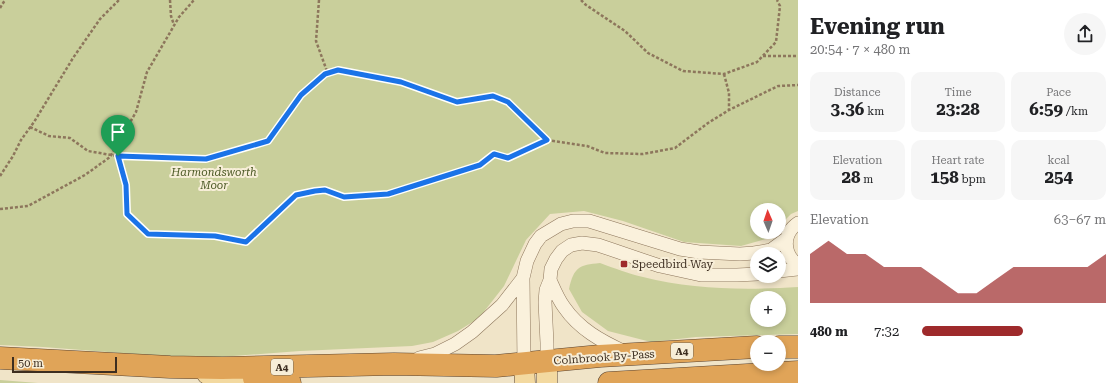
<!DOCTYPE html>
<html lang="en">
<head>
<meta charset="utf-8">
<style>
  :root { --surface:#fff; --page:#f6f6f6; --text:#202124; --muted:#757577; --accent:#9e2a2b }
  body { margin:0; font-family:"Roboto Serif",serif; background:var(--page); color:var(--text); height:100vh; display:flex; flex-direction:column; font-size:15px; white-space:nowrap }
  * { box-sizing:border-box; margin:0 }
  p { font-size:13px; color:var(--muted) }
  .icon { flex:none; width:22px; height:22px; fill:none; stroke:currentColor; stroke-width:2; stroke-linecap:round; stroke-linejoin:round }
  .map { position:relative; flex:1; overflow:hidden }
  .drawer { display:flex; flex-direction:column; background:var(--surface); width:320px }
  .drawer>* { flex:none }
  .needle { width:26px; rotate:358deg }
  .controls { position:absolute; left:750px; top:203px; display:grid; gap:8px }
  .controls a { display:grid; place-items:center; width:36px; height:36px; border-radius:50%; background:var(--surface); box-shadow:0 2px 6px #0003; font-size:20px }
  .scale { position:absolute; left:12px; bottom:10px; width:105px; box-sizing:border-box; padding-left:4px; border:2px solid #3d2e20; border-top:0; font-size:11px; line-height:14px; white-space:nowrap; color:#3d2e20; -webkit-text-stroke:3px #f7eed8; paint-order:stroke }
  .pin { position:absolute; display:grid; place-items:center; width:34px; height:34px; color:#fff; margin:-41px -17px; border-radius:50% 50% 50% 0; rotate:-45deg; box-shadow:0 0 4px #0007 }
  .pin .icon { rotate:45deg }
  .round { display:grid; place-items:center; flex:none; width:42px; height:42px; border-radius:21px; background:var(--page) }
  .overview { display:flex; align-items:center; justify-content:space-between; height:68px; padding:0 12px }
  h1 { font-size:22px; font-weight:700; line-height:30px }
  .figures { display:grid; grid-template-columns:repeat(3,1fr); gap:6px; height:68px; padding:4px 12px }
  .figures div { display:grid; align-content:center; border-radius:10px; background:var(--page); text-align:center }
  .figures b { font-size:17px; font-weight:700 }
  .figures small { font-size:11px; font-weight:400 }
  .figures p { font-size:11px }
  .chart { height:112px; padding:8px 12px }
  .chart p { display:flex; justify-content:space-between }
  .chart svg { width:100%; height:72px; margin-top:4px; fill:var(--accent); opacity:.7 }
  ul { padding:0 12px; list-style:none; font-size:13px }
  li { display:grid; grid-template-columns:64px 48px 1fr; align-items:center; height:30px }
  li i { height:10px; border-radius:5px; background:var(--accent) }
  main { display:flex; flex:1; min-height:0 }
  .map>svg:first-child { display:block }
</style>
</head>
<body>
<main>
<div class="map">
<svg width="798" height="383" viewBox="0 0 798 383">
  <rect width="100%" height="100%" fill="#f0e4c8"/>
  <!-- green -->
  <path fill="#c9cf9b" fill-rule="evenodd" d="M0 0H798V211L791 214 779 226V210H757V232H773L766 239 741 246 684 242 623 221 584 211 550 214 526 240 504 286 479 318 458 331 433 342 412 346 300 351 220 357H173L43 347 0 345Z
    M600 263C614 268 629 274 643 277 693 290 747 290 798 287V334L696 337 651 342 608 331 582 312 569 289C574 267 579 265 600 263ZM757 298H779V320H757Z
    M0 380 38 383H0Z"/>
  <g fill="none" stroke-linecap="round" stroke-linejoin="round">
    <!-- street casing -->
    <g stroke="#8d765c" stroke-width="14">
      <path id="street" d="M798 223C782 234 783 254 798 265
        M779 271 798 269
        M550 280C554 289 558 299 564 307 579 329 601 341 625 352
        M419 358 435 354 455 344 472 332 502 305 523 278
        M547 361V343L545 302 546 290 550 280 551 269 556 259 562 251 571 245 582 243 598 245 660 266 701 275H737L757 274
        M524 364 523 278 527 261 535 244 541 236 561 224 573 221H589L680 249 699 252 740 254 754 253 771 250 786 239"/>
    </g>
    <!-- primary casing -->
    <g stroke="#5b4430" stroke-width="21">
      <path id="primary" d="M547 361V383
        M524 364 525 383
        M207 374 258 383"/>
    </g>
    <!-- highway casing -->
    <g stroke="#5b4430" stroke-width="23">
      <path id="highway" d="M779 347H798
        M0 358 170 367 222 368 394 364 496 366 600 356 757 347
        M254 378 290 383
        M609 383 798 372"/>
    </g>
    <!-- path -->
    <path stroke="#8d765c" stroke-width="2.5" stroke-dasharray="3 2" stroke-linecap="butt" d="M170 0 171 16 174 25
      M319 0 316 41 328 74
      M581 0 586 5 625 31 648 53 683 71 724 74 757 62 776 42 780 6 777 0
      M0 8 5 0
      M763 56H798
      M724 74 729 93V110
      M30 127 49 136 70 138 88 151 123 157 206 159 268 141 301 95 325 74 338 70 401 82 457 102 493 96 508 103 547 140 587 146 605 153 643 154 675 148 708 123 729 110 778 86 798 85
      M118 156 126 185 127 214 148 234 215 236 246 242 296 195 315 191 325 190 344 197 388 194 480 165 494 154 508 158 547 140
      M0 176 13 156 21 140 34 122 73 58 100 19 119 0
      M0 209 28 206 85 175 110 157 136 112 147 72 179 17 194 0"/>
    <!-- street -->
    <use href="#street" stroke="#faf1dc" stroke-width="13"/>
    <!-- primary -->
    <use href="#primary" stroke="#f3d9a0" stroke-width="20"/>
    <!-- highway -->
    <use href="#highway" stroke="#e0a458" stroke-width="22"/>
  </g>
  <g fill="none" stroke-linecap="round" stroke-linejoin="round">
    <!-- route casing -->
    <g stroke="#fff" stroke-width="8">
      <path id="route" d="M338 70 401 82 457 102 493 96 508 102 547 140 508 158 494 154 480 165 388 194 344 197 325 190 315 191 296 195 246 242 215 236 148 234 127 214 126 185 118 156 206 159 268 141 301 95 325 74Z"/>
    </g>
    <!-- route -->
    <use href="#route" stroke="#1a73e8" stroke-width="5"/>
  </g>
  <!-- markers -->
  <rect fill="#9e2a2b" stroke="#f7eed8" stroke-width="1.5" x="620" y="260" width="8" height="8" rx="2"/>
  <g text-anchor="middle" stroke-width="4" stroke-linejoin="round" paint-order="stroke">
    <!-- shield labels -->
    <g fill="#f7eed8" stroke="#756857" stroke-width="1">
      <rect x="671" y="343" width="22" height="16" rx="3"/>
      <rect x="271" y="359" width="22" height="16" rx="3"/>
    </g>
    <g font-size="10" font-weight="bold" fill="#3d2e20">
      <text x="682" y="355">A4</text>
      <text x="282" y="371">A4</text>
    </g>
    <!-- park labels -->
    <g font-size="11" font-style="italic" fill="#4d5a26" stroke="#f7eed8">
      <text x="214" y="176">Harmondsworth<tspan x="214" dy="13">Moor</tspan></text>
    </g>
    <!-- poi labels -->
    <g font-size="11" fill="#3d2e20" stroke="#f7eed8" text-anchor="start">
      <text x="632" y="268">Speedbird Way</text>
    </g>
    <!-- street labels -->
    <g font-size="11" fill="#3d2e20" stroke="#f7eed8">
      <text transform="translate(604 357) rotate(-4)" y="4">Colnbrook By-Pass</text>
    </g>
  </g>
</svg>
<div class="controls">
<a><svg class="needle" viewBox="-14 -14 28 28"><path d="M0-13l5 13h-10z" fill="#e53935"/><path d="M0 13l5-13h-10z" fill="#757577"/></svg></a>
<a><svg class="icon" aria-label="layers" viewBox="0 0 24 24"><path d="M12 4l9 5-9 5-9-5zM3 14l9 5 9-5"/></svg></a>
<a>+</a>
<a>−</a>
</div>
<div class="scale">50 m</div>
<div class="pin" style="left:118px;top:156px;background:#1e9e55"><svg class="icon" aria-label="arrive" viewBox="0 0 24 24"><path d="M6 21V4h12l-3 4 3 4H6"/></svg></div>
</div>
<section class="drawer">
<div class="overview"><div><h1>Evening run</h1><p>20:54 · 7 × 480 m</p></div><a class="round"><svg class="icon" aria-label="share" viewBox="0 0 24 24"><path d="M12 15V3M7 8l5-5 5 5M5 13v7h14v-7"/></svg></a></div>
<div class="figures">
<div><p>Distance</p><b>3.36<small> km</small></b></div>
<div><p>Time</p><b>23:28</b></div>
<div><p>Pace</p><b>6:59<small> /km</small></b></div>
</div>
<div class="figures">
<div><p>Elevation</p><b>28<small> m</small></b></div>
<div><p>Heart rate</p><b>158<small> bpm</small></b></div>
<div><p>kcal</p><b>254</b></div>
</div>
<div class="chart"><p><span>Elevation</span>63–67 m</p>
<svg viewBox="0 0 160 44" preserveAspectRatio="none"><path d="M0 44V14L10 6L20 14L30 14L40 22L50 22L60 22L70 30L80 38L90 38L100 30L110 22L120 22L130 22L140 22L150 22L160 14V44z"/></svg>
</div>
<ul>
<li><b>480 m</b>7:32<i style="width:55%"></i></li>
</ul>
</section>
</main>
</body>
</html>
